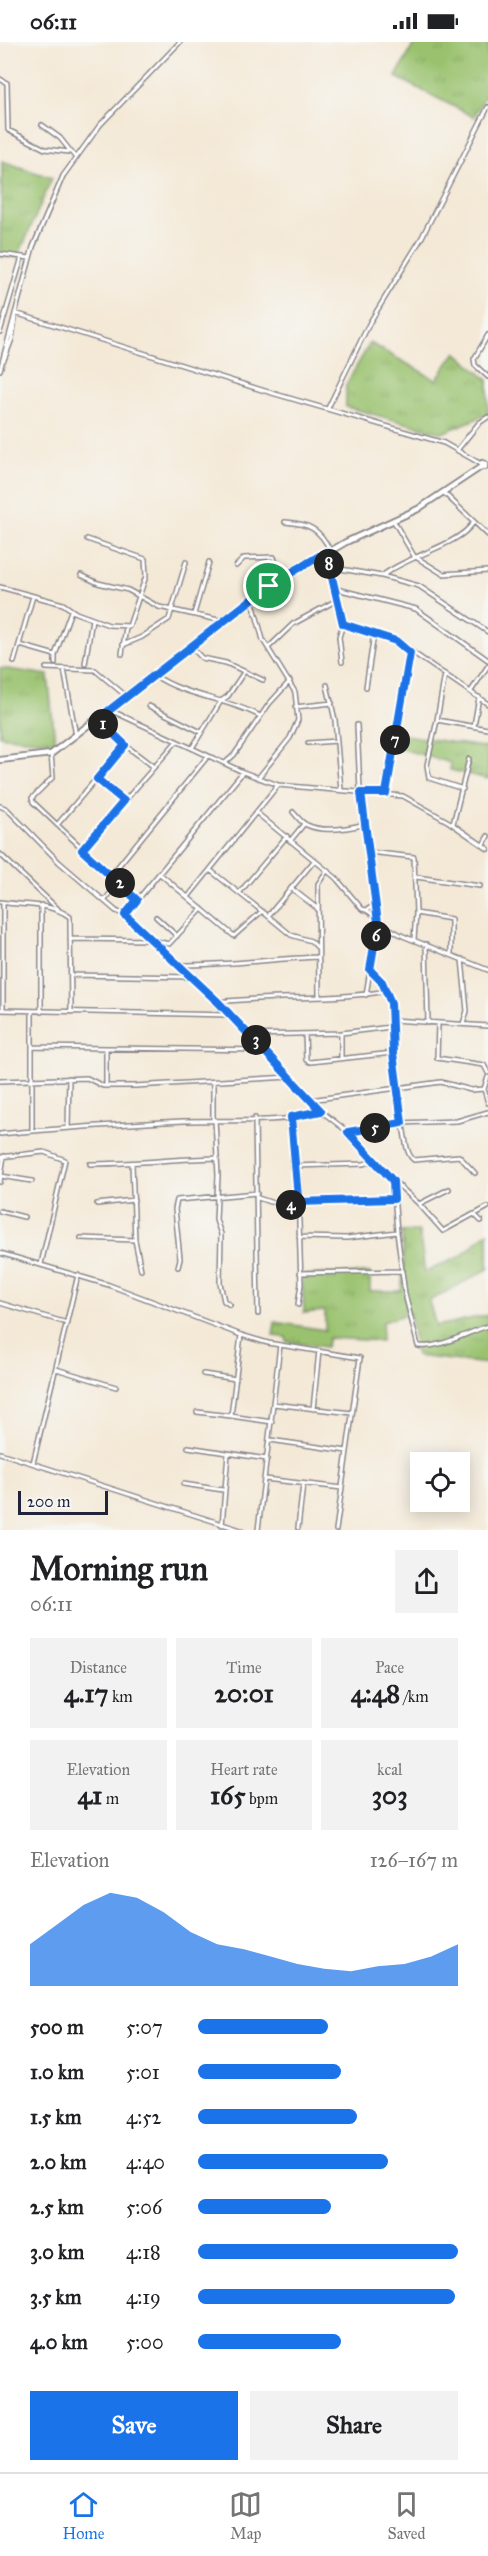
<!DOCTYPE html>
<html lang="en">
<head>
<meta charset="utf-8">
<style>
  :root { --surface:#fff; --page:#f2f2f2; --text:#202124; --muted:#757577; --line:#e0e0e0; --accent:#1a73e8 }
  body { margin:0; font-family:"IM FELL Great Primer",serif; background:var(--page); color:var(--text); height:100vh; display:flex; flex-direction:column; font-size:22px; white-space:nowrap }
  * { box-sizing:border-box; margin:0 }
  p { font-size:20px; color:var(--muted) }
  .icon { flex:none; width:33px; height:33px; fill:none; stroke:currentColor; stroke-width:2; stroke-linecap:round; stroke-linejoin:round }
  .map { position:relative; height:1488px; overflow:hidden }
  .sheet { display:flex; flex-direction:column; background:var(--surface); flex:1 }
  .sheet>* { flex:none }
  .fabs { position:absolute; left:410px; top:1410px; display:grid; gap:12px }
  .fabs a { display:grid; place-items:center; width:60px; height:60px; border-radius:0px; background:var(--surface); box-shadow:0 3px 15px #0003; font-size:30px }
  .scale { position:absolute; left:18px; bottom:15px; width:90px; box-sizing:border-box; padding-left:6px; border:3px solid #22223b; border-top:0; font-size:16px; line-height:21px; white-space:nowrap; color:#22223b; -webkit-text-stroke:4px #f6f6f2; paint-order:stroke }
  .pin { position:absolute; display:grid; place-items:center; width:51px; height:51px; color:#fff; margin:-26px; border:3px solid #fff; border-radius:50%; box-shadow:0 2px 6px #0007 }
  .km { position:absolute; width:30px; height:30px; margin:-15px; border-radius:50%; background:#222; color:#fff; font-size:16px; line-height:30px; text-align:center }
  .round { display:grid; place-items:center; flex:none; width:63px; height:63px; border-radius:0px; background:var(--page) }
  .head { display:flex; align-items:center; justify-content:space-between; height:102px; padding:0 30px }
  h1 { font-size:33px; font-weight:700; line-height:45px }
  .figures { display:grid; grid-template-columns:repeat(3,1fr); gap:9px; height:102px; padding:6px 30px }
  .figures div { display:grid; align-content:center; border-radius:0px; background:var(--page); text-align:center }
  .figures b { font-size:26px; font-weight:700 }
  .figures small { font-size:16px; font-weight:400 }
  .figures p { font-size:16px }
  .chart { height:168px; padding:12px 30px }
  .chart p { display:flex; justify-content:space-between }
  .chart svg { width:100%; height:108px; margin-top:6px; fill:var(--accent); opacity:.7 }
  .action { display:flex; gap:12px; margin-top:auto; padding:12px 30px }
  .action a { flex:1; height:69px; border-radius:0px; background:var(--accent); color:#fff; font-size:24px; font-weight:700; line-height:69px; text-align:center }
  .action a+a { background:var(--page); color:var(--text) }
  ul { padding:0 30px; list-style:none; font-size:20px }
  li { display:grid; grid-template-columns:96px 72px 1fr; align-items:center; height:45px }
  li i { height:15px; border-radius:8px; background:var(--accent) }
  .status { display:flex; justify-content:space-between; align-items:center; height:42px; padding:0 30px; background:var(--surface); direction:ltr }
  .status svg { height:16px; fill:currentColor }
  .tab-bar { display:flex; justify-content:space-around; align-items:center; height:84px; border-top:2px solid var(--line); background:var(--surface); font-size:16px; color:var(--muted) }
  .tab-bar a { display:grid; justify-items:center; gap:3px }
  .tab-bar .on { color:var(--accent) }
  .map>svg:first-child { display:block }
</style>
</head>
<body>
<div class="status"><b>06:11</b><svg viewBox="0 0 49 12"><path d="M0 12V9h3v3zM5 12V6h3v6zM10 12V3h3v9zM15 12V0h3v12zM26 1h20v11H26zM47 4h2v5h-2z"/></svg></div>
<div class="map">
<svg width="488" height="1488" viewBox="0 0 488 1488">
  <defs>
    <pattern id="grass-tufts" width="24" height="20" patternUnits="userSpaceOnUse" patternTransform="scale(1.5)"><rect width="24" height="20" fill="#9ac26e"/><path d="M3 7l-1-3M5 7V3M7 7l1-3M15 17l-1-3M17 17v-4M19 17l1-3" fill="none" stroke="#84a660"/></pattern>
  </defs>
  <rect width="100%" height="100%" fill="#f6f6f2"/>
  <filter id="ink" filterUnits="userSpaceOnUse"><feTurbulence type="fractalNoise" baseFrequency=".0167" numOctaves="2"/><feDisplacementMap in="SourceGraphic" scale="12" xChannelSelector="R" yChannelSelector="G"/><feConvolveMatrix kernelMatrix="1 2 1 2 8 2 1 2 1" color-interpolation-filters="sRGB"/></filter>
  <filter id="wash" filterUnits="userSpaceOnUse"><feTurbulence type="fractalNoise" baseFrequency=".008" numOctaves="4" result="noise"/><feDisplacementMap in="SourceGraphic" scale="24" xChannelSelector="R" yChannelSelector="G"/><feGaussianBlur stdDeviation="1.35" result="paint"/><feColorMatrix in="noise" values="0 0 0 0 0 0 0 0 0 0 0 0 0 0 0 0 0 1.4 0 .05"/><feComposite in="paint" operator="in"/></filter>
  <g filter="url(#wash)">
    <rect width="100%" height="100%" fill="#f4e9d7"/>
    <!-- grass -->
    <path fill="url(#grass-tufts)" stroke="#5e7254" stroke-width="1.5" d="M415 0H488V48L474 75 396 35Z
      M2 119 52 136 18 215 0 214Z
      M370 301 436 338 456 310 488 338V372L442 391 346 365V343Z
      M0 626 48 633 55 700 0 694Z
      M398 692 488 706V737L450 728 451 721 398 706Z
      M419 1189 425 1230 461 1214 488 1190V1227L429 1259 436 1284 488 1273V1322L416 1314 410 1271 383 1280 381 1299 329 1296 326 1305 287 1300 286 1295 273 1294 275 1280 325 1288V1269L304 1271 302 1233 370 1231V1249H401L404 1224 402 1190Z"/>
  </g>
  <g filter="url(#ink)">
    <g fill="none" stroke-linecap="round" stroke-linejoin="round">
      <!-- street casing -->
      <g stroke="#8b8689" stroke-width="6">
        <path id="street" d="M0 37 7 41 8 88 45 107 69 110
          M42 83 60 96 75 115
          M0 212 30 216
          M15 271 265 349 444 401 481 422
          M0 290 22 215
          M488 293 474 317 475 323 488 335
          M4 318 12 297 15 276
          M0 328 33 205 63 134 100 83 180 0
          M328 366 370 280 421 197 488 65
          M458 407 479 381 488 375
          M444 451 488 493
          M393 478 414 514 443 532 488 529
          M285 480C309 482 319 486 330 508
          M327 512 343 582 396 599 488 662
          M236 524 244 516 274 515 280 538
          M329 525 382 534 419 544 488 590
          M81 533 98 541 128 548 159 565 223 579
          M382 534C406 514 458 504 473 481
          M0 545 63 562 76 571 109 583 129 584 146 534 145 517 87 497
          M333 546 416 567 488 618
          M252 557 263 598 295 650 298 678 290 696 258 736
          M194 572 209 520
          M20 603 55 613
          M123 603 142 595 169 577 186 520
          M192 606 202 616 226 621 263 638
          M268 606 293 582 337 558
          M122 612 126 585
          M14 620 33 554
          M342 620 339 595 343 582
          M55 621V613L71 569
          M85 622 92 577
          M46 626 95 628 126 654
          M64 627 76 694
          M445 632 437 678 488 687
          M154 633C186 655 227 656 260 674
          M327 643 335 678 341 748
          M366 645 374 592
          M471 649 488 624
          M149 664 201 690
          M295 665 332 661
          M110 668 243 730 278 743 403 754 449 780 488 807
          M98 677 125 703 154 725
          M437 678 427 723 429 736 463 747
          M357 683 360 748 378 880 370 928 382 940 391 961 393 1011 401 1077C406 1089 404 1111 414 1118L459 1114 475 1131
          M474 684 479 655
          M308 701 337 699
          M192 706 221 659 228 654 244 630
          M51 712 53 735 32 756 33 760 137 858
          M225 721 234 713 269 662 290 639
          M97 737 124 758
          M386 751 410 611
          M0 764 7 767 59 820 116 869 125 873 204 946 321 1069 348 1090 372 1119 419 1162 443 1189 474 1172 481 1179
          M293 770C297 774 301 781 307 783 323 791 350 786 366 782
          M258 772 336 836 362 867 366 868 376 863
          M453 782 469 717
          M57 783 125 703
          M290 799 304 782
          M483 803 488 794
          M82 808 176 700
          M369 810 414 815 416 871 414 897
          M0 812 58 867
          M210 828 268 874 314 819
          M160 832 234 894 261 870
          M111 833 208 714
          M416 835 480 844
          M291 846 318 867
          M240 850 287 794
          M188 855 278 743
          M105 858 119 840
          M0 860C24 864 50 860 70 875L71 970
          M41 863V970
          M366 868 377 875
          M416 871 451 877V911
          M125 873 243 730
          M268 874 291 893 311 899 318 906
          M156 875 177 894
          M378 880 403 894 488 928
          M70 897 152 898 169 902 202 867
          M426 902 428 981
          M462 917 467 969 463 982
          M180 923C227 923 272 917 318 915
          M71 933 192 935
          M319 953 318 842 326 830
          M366 953 370 928
          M218 960C274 953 332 959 386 949
          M0 968 229 973
          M3 968V861
          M32 970V1089
          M392 978 488 984
          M438 982 437 1016 484 1023 488 1031
          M305 992 306 1018 310 1020 393 1011
          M250 993 341 991 391 985
          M32 1005 263 1008
          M106 1007V1044
          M341 1016V991
          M0 1039 87 1036 103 1044H135L289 1035
          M484 1047 488 1061
          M310 1058 441 1040 471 1048 484 1047 488 1035
          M291 1075 293 1124 298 1148 301 1242 298 1263
          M255 1076 258 1272
          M213 1078V1041
          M215 1078 218 1133 216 1178 221 1192 220 1241 224 1259 230 1263
          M68 1086 69 1036
          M348 1090 399 1081 457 1079 488 1070
          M0 1092C61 1086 122 1082 184 1079 217 1078 293 1082 321 1069
          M0 1115 44 1110 65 1118 41 1222
          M90 1122C132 1122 173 1117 216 1116
          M132 1122 135 1198 141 1228
          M293 1124 364 1122 372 1119
          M1 1134 32 1139
          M0 1140 4 1114
          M258 1156 270 1160 298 1161
          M298 1160 394 1157
          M97 1162 134 1158
          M419 1162 449 1147
          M0 1169 24 1175
          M477 1171 488 1165
          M397 1190 405 1252 418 1304C440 1307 468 1290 488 1284
          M299 1195 347 1196 397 1190 393 1139
          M81 1196 135 1198
          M0 1211 109 1243 241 1293 231 1374 272 1380
          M178 1225 180 1217 175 1167 177 1158 257 1151
          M300 1231 403 1229
          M0 1261 67 1281
          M241 1293 268 1301 360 1316 336 1488
          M56 1327 116 1345
          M203 1332 236 1337
          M273 1362 352 1371
          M313 1367 319 1309
          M197 1370 231 1374
          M270 1398 347 1409
          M188 1405 267 1417
          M0 1411 241 1488
          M33 1421 78 1233
          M265 1437 342 1446
          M183 1442 223 1448
          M222 1483 228 1412
          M298 1486 303 1442
          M258 1488 280 1303"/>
      </g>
      <!-- secondary casing -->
      <g stroke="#8b8689" stroke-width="8">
        <path id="secondary" d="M482 421 485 422V425H481Z
          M0 718 51 712 262 549 346 500 418 467 481 425"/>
      </g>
      <!-- street -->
      <use href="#street" stroke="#fff" stroke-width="3"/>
      <!-- secondary -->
      <use href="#secondary" stroke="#fff" stroke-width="4.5"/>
    </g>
  </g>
  <g fill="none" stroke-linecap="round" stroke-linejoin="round" filter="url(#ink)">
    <!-- route casing -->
    <g stroke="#fff" stroke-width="12">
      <path id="route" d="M269 544 98 677 125 703 97 737 124 759 82 808 137 858 125 873 218 960 321 1069 291 1075 298 1156V1161H289L297 1167 298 1160 394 1157 393 1139 348 1090 402 1081 393 1011 391 961 382 940 370 928 378 880 361 751H386L410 611 396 599 343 582 326 510 269 544"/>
    </g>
    <!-- route -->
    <use href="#route" stroke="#1a73e8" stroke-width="8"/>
  </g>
</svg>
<div class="fabs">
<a><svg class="icon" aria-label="locate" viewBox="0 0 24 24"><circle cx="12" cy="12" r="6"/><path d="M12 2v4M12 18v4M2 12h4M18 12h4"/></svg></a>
</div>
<div class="scale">200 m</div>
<div class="pin" style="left:269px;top:544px;background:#1e9e55"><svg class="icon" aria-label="arrive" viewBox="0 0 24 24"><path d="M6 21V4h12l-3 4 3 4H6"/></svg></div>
<b class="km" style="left:103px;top:682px">1</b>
<b class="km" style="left:120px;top:841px">2</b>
<b class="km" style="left:256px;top:998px">3</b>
<b class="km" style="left:291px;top:1163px">4</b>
<b class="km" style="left:375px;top:1086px">5</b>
<b class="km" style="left:376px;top:894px">6</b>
<b class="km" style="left:395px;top:698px">7</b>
<b class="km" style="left:329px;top:522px">8</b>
</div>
<section class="sheet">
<div class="head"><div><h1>Morning run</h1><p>06:11</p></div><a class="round"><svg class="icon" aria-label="share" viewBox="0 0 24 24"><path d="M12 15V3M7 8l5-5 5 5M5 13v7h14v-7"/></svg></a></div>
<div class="figures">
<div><p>Distance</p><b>4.17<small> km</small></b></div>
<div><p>Time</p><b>20:01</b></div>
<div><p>Pace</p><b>4:48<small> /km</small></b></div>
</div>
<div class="figures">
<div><p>Elevation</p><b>41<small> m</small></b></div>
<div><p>Heart rate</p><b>165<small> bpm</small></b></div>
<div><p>kcal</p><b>303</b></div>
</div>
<div class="chart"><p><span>Elevation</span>126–167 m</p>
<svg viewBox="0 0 160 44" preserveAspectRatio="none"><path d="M0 44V27L10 19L20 11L30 6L40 8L50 14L60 22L70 27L80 29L90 32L100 35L110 37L120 38L130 36L140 35L150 32L160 27V44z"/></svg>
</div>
<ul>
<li><b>500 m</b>5:07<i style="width:50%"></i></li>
<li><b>1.0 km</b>5:01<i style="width:55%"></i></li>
<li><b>1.5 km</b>4:52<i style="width:61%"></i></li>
<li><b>2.0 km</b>4:40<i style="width:73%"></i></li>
<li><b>2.5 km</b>5:06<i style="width:51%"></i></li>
<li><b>3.0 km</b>4:18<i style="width:100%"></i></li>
<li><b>3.5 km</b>4:19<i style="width:99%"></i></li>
<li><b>4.0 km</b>5:00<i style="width:55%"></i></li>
</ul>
<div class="action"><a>Save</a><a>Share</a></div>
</section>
<nav class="tab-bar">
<a class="on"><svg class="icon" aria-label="home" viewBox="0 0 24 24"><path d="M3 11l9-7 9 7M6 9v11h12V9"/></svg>Home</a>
<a><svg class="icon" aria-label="map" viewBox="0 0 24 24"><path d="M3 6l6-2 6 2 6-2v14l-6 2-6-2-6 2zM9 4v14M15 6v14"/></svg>Map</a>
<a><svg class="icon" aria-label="saved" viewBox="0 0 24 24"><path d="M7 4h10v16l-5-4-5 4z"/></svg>Saved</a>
</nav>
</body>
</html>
